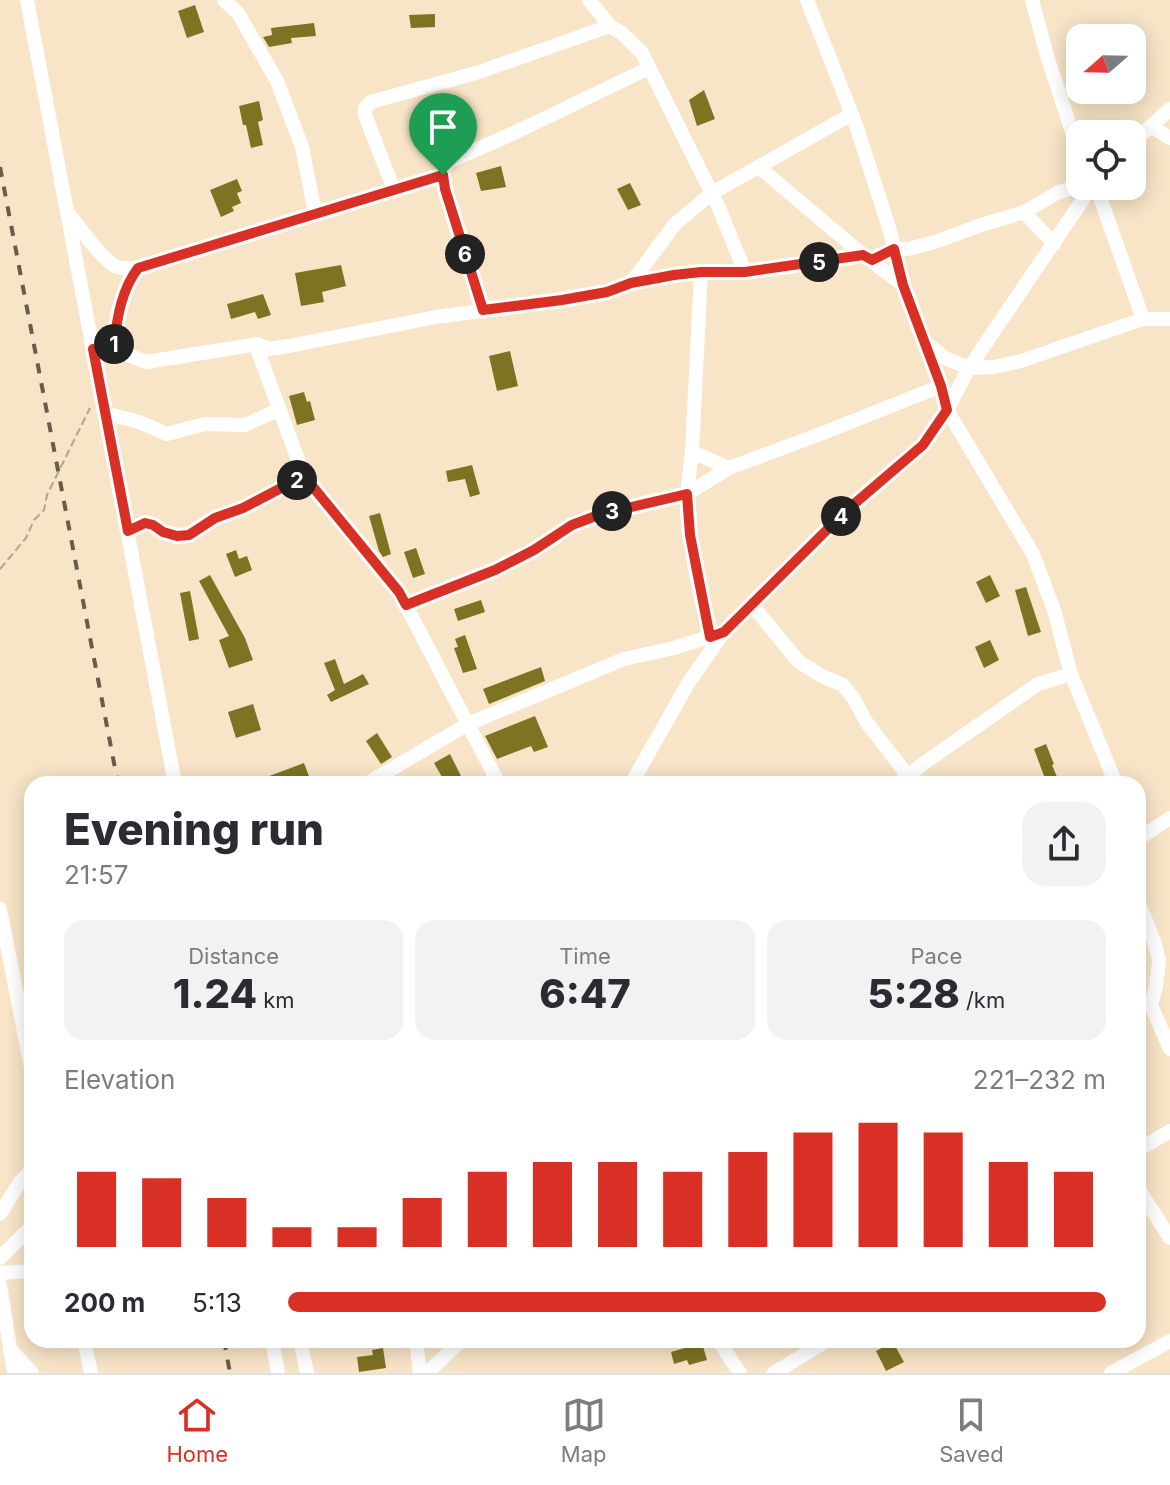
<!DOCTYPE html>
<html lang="en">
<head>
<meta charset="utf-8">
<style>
  :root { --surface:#fff; --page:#f2f2f3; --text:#2b2b33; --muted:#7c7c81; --line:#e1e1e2; --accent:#d93025 }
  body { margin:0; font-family:Inter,sans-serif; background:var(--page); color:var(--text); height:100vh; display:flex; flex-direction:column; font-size:30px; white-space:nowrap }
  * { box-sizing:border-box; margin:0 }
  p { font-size:26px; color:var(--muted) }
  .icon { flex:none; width:44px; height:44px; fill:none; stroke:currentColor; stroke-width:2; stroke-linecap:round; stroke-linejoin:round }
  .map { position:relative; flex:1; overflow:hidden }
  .panel { position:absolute; left:24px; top:776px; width:1122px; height:572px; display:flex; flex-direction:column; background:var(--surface); border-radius:24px; box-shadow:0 4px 20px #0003 }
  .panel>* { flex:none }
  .needle { width:52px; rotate:250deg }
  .tools { position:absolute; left:1066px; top:24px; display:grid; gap:16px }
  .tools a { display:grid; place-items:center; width:80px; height:80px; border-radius:16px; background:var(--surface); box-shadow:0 4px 20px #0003; font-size:40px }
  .pin { position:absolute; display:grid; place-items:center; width:68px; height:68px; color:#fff; margin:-82px -34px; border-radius:50% 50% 50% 0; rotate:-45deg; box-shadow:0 0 8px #0007 }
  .pin .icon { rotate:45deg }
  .km { position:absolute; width:40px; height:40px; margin:-20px; border-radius:50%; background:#222; color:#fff; font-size:22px; line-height:40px; text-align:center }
  .round { display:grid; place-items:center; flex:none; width:84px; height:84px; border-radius:24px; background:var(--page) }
  .overview { display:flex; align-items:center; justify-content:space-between; height:136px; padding:0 40px }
  h1 { font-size:44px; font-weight:800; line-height:60px }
  .metrics { display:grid; grid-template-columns:repeat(3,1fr); gap:12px; height:136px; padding:8px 40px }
  .metrics div { display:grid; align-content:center; border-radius:20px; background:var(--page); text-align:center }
  .metrics b { font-size:40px; font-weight:800 }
  .metrics small { font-size:22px; font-weight:400 }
  .metrics p { font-size:22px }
  .chart { height:224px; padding:16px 40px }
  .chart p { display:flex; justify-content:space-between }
  .chart svg { width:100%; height:144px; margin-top:8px; stroke:var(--accent); stroke-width:6 }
  ul { padding:0 40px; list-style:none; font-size:26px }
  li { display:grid; grid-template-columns:128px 96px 1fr; align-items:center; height:60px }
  li i { height:20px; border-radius:10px; background:var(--accent) }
  .dock { display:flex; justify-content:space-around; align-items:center; height:112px; border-top:2px solid var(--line); background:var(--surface); font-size:22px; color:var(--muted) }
  .dock a { display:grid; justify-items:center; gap:4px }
  .dock .current { color:var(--accent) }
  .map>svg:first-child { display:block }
</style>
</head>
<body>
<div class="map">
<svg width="1170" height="1373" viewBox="0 0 1170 1373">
  <rect width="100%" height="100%" fill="#f8e5c8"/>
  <!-- building -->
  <path fill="#7e7323" d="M195 5 204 32 187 38 178 11Z
    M435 14V27L411 28 409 15Z
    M314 23 316 36 291 38 292 43 269 47 263 37 272 35 271 28Z
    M704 90 715 119 697 126 689 100Z
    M259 101 263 120 258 122 263 145 251 148 246 125H243L239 106Z
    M501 166 506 187 481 191 476 173Z
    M237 179 242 191 237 193 241 203 232 207 234 211 221 217 210 190Z
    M630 183 641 205 628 210 617 189Z
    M341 265 346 286 322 292 324 302 301 306 295 273Z
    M263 294 271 315 258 319 255 312 231 319 227 304Z
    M510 351 518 386 497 391 489 356Z
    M304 392 307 402 310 401 315 420 297 425 289 396Z
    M472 465 480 494 470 497 465 479 448 482 446 471Z
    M380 513 391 554 383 557 379 551 369 516Z
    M416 548 425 574 413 578 404 552Z
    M236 550 239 559 247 556 252 570 235 577 226 554Z
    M210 575 245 638 253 660 229 668 219 640 229 636 199 581Z
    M990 575 1000 596 986 603 976 582Z
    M1026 587 1041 632 1028 636 1015 590Z
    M190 591 199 639 189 641 180 593Z
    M481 600 485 612 458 621 454 609Z
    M465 635 477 669 463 673 454 648 458 647 455 639Z
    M990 640 999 660 984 668 975 647Z
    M335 659 344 684 363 674 369 684 331 702 327 695 335 690 324 663Z
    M541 667 545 681 489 704 483 689Z
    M253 704 261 730 236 738 228 712Z
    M535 716 548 747 534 752 531 746 497 759 485 736Z
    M377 733 392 757 381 764 366 741Z
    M1046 744 1054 764 1052 765 1060 784H1047L1034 749Z
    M450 754 465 784H446L434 763Z
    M304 763 312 784H251V783Z
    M893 1342 904 1362 886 1371 876 1351Z
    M702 1343 707 1360 689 1365 687 1360 674 1364 671 1352Z
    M383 1348 386 1368 359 1372 357 1357 373 1355 372 1350Z"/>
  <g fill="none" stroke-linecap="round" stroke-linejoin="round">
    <!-- path -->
    <path stroke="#b3a48d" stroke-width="2" stroke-dasharray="8 4" stroke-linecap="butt" d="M0 569 26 538 34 520 44 510 47 495 90 408"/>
    <!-- street -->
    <path stroke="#fff" stroke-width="14" d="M27 0 175 784
      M224 0 238 13 277 81 302 147 315 213
      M589 0 610 26 623 34 642 53 719 208 745 272
      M807 0 856 125 890 231 903 285 941 386 947 410 1033 554 1054 610 1071 674 1116 784
      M1032 0 1048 59 1080 156
      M1151 126 1170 138
      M1132 143 1170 109
      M759 167 863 255
      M1096 186 1143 319
      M394 190 365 115V108L371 102 479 72 610 26
      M67 212C79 225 102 261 117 267 123 269 132 268 138 268
      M1024 212 1054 244
      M872 260 894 249H908L935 242 981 225 1024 212 1059 192 1081 186
      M701 272 692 452 687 494V512L694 563 710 637
      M631 283 675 224 712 193 852 114
      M483 310 445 189C443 174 439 170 453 160L514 133 649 68
      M925 342 945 358 969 368 1092 186
      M106 349H113L146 362 258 344
      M113 349C117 321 120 292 138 268L443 175
      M105 413 139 422 167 434 205 424 245 425 278 410
      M692 452 729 468
      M128 531 145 523 153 525 163 532 177 536 189 535 215 518 243 508 304 476
      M751 604 799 662 822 676 843 685 854 699 867 723 908 776
      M406 605 495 570 534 550 572 525 601 514 687 494 729 468 828 431 941 386
      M366 784 468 724 624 659 674 648 724 632
      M499 784 399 592 304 476 258 351V344L268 349 289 346 436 317 562 300 607 292 631 283 674 275 701 272H745L863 255 903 285
      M631 784 689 682 724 632 847 510 923 445 947 410 969 368 994 367 1021 361 1143 319H1170
      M898 784 924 763 1038 684 1071 674
      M1138 839 1170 818
      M1138 901 1154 941 1159 960 1156 987 1151 1005 1170 1049
      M0 909 32 1073
      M1138 1150 1170 1131
      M1138 1188 1170 1238
      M0 1214 20 1182 32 1169
      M0 1258 27 1231 32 1229
      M0 1273 32 1271
      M0 1285 14 1373
      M84 1340 91 1373
      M272 1340 278 1373
      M300 1340 307 1373
      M416 1340 420 1373
      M718 1340 740 1373
      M11 1350 32 1373
      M427 1373 462 1340
      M774 1373 828 1340
      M1111 1373 1170 1341"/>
    <!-- rail -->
    <path stroke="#685c4c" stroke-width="4" stroke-dasharray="10 10" stroke-linecap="butt" d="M0 167 118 784
      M224 1340 230 1373"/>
  </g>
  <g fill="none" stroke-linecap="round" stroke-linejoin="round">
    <!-- route casing -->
    <g stroke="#fff" stroke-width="16">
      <path id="route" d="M443 175 445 189 483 310 562 300 607 292 631 283 674 275 701 272H745L863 255 872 260 894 249 903 285 941 386 947 410 923 445 847 510 724 632 710 637 690 535 687 494 601 514 572 525 534 550 495 570 406 605 399 592 304 476 243 508 215 518 189 535 177 536 163 532 153 525 145 523 128 531 93 349H113C117 321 120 292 138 268Z"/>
    </g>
    <!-- route -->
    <use href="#route" stroke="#d93025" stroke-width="10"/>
  </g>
</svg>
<div class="tools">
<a><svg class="needle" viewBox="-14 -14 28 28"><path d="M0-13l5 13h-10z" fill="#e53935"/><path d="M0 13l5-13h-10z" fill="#7c7c81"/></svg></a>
<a><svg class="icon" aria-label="locate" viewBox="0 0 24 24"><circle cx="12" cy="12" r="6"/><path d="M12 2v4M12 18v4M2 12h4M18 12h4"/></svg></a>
</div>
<div class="pin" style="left:443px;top:175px;background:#1e9e55"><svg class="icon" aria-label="arrive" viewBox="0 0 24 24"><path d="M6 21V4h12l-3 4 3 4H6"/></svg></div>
<b class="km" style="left:114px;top:344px">1</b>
<b class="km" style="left:297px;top:480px">2</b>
<b class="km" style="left:612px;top:511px">3</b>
<b class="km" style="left:841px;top:516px">4</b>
<b class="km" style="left:819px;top:262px">5</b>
<b class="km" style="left:465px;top:254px">6</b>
<section class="panel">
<div class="overview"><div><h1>Evening run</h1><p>21:57</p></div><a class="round"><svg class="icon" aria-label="share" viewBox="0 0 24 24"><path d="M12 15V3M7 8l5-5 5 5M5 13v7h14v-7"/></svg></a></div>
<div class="metrics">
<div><p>Distance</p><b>1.24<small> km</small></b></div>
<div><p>Time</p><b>6:47</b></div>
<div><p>Pace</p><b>5:28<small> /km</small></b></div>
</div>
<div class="chart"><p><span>Elevation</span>221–232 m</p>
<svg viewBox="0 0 160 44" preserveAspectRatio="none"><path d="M5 44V21M15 44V23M25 44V29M35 44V38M45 44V38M55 44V29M65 44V21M75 44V18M85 44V18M95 44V21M105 44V15M115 44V9M125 44V6M135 44V9M145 44V18M155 44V21"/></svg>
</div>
<ul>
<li><b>200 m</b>5:13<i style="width:100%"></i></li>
</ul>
</section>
</div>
<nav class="dock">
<a class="current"><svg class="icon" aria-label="home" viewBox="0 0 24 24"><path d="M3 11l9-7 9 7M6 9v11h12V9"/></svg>Home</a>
<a><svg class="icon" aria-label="map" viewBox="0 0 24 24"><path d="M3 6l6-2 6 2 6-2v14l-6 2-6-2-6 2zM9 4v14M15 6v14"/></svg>Map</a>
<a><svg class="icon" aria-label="saved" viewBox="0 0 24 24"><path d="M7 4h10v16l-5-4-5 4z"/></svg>Saved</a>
</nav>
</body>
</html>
